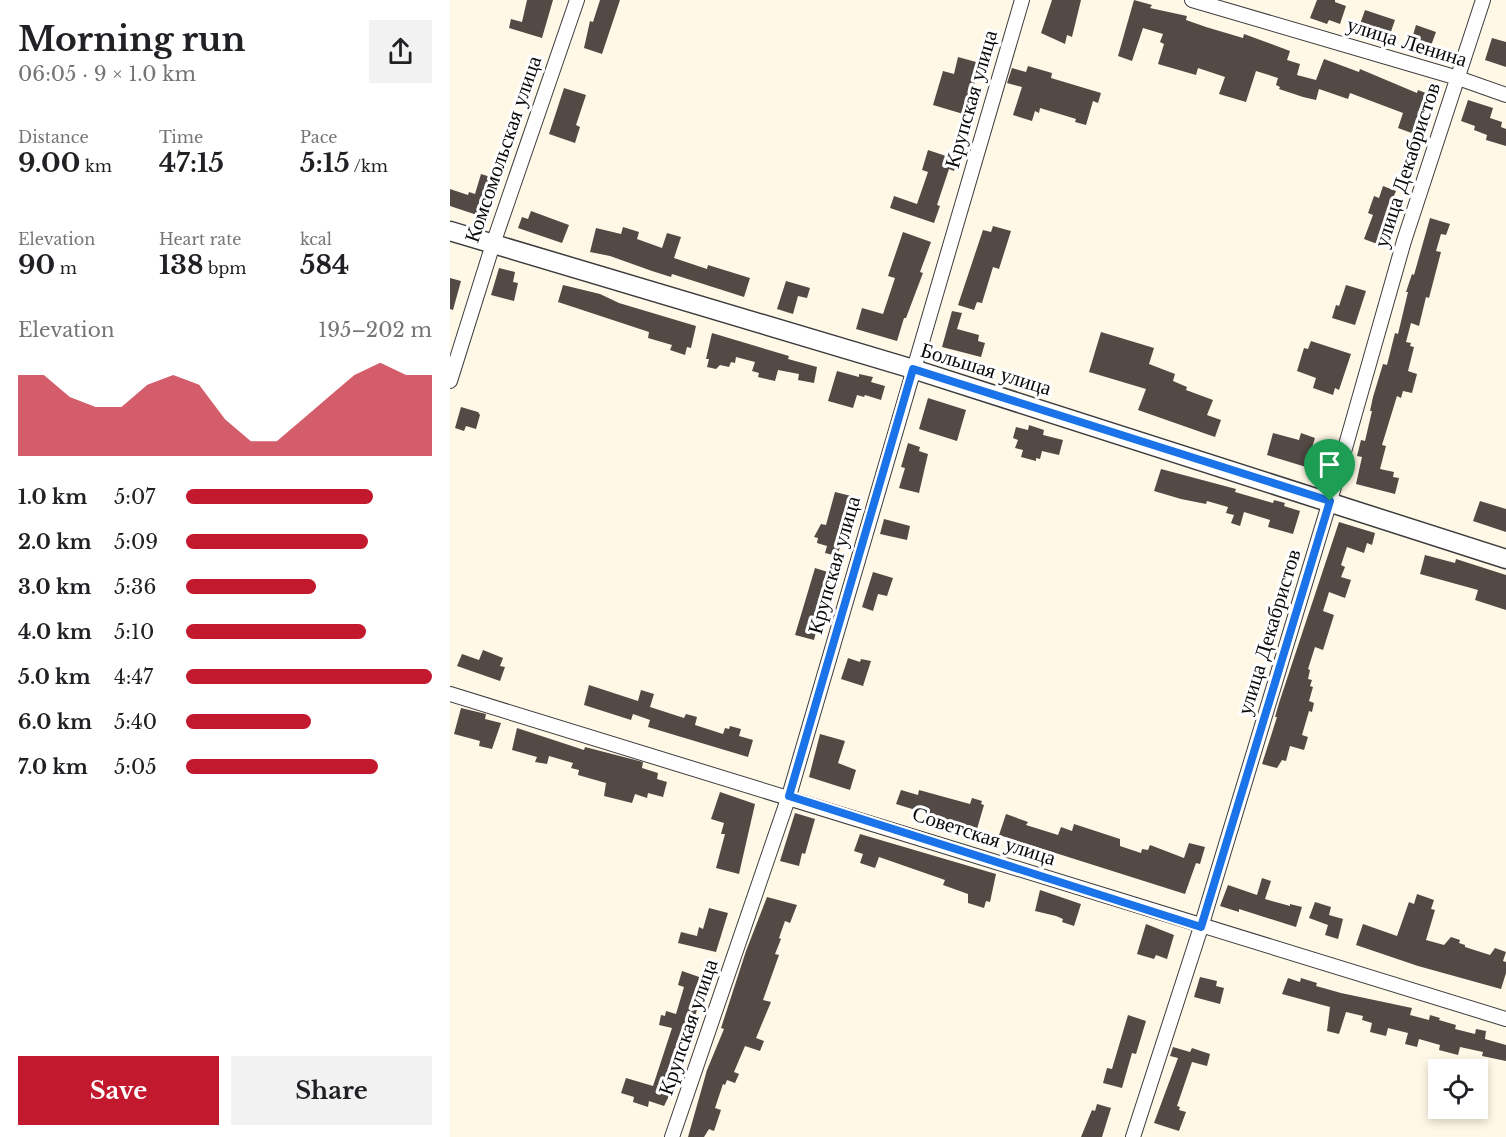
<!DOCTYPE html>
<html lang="en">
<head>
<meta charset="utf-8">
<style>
  :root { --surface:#fff; --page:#f2f2f2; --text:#202124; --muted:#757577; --accent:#c3192f }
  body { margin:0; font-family:"Libre Baskerville",serif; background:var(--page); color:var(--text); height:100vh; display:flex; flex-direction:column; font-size:22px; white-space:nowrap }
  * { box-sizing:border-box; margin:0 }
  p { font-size:20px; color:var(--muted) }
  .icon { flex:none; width:33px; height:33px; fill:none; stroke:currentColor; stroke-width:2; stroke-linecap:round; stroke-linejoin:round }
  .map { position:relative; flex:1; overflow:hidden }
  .side { display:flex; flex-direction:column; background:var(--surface); width:450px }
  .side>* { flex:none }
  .controls { position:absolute; left:978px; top:1059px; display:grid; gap:12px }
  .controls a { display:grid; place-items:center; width:60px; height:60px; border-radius:0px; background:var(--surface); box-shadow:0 3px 9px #0003; font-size:30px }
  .pin { position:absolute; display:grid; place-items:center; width:51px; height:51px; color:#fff; margin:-62px -26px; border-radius:50% 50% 50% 0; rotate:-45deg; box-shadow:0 0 6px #0007 }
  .pin .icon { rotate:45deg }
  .round { display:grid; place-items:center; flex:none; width:63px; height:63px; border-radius:0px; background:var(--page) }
  .headline { display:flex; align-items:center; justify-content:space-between; height:102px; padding:0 18px }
  h1 { font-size:33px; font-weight:700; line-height:45px }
  .metrics { display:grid; grid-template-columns:repeat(3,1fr); gap:9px; height:102px; padding:6px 18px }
  .metrics div { display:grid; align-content:center }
  .metrics b { font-size:26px; font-weight:700 }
  .metrics small { font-size:16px; font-weight:400 }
  .metrics p { font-size:16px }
  .chart { height:168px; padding:12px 18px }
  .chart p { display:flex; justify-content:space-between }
  .chart svg { width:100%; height:108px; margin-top:6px; fill:var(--accent); opacity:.7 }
  .cta { display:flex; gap:12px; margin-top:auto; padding:12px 18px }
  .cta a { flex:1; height:69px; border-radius:0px; background:var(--accent); color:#fff; font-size:24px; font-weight:700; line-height:69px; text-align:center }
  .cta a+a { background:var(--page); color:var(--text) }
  ul { padding:0 18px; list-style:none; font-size:20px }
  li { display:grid; grid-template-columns:96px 72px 1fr; align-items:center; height:45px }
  li i { height:15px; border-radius:8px; background:var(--accent) }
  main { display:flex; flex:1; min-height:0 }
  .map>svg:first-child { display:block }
</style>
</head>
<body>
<main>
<section class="side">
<div class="headline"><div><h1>Morning run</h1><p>06:05 · 9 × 1.0 km</p></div><a class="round"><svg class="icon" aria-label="share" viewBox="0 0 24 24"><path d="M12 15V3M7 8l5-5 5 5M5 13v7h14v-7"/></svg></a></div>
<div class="metrics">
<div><p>Distance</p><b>9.00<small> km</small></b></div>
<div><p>Time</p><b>47:15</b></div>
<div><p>Pace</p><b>5:15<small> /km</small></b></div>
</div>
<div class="metrics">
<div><p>Elevation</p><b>90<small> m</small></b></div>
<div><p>Heart rate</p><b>138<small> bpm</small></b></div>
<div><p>kcal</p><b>584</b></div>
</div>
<div class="chart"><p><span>Elevation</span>195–202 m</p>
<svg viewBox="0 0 160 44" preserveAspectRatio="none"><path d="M0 44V11L10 11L20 20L30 24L40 24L50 15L60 11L70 15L80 29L90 38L100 38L110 29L120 20L130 11L140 6L150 11L160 11V44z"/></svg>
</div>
<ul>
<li><b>1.0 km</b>5:07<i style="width:76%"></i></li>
<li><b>2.0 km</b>5:09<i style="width:74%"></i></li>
<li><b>3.0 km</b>5:36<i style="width:53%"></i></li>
<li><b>4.0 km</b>5:10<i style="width:73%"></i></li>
<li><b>5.0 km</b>4:47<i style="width:100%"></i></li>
<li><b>6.0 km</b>5:40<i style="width:51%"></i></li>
<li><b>7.0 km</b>5:05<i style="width:78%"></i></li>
</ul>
<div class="cta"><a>Save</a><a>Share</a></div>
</section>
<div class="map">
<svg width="1056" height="1137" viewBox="0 0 1056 1137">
  <rect width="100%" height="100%" fill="#fff8e7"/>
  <!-- building -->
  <path fill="#534a45" d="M77 0H103L92 38 59 28 61 19 72 22Z
    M150 0H170L152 54 134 48 140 21 143 22Z
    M602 0H631L622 37 617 35 615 44 591 33Z
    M684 0 702 5 700 8 737 16 736 20 756 27 793 38 794 34 840 51 837 60 850 64 847 75 866 80 874 59 909 72 910 69 967 93 968 90 981 95 967 135 948 128 953 113 900 93 898 99 869 89 866 100 853 97 829 89 830 87 826 85 828 78 806 71 796 102 769 94 775 77 748 68 746 75 708 64 714 44 710 42 713 34 693 28 682 61 668 56Z
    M867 0H885V2L896 6 890 24 879 20 877 24 860 18Z
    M915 10 945 20 938 40 908 30Z
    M966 25 986 32 979 51 960 45Z
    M1042 38 1056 42V67L1035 60Z
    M508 57 537 65 533 80 526 78 521 95 526 97 520 116 483 105 493 71 504 74Z
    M578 66 602 73 601 78 651 93 648 103 643 101 636 125 625 122 626 119 590 108 589 113 585 111 582 121 563 115 572 87 557 83 562 68 576 72Z
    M114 88 136 95 126 125 130 127 125 143 99 134Z
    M1018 100 1043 108 1040 118 1052 122 1051 127 1056 129V146L1036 140 1037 135 1024 130 1025 126 1011 121Z
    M502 148 510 151 504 171 499 169 487 205 490 206 484 223 440 208 444 196 467 204 478 172 472 170 478 150 499 157Z
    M31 174 50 180 36 218 0 206V189L18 195 19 192 25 194Z
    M933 186 946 191 943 198 946 199 930 245 914 239 923 215 918 213 924 196 929 198Z
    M81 211 119 225 112 243 68 228 72 217 78 219Z
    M980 218 1000 224 996 235 991 234 986 251 991 252 979 298 976 297 969 326 961 323 956 342 961 343 960 346 964 347 958 371 967 374 962 393 953 391 951 398 947 396 932 445 936 446 930 469 944 472 943 477 949 478 945 494 906 484 912 457 907 456 911 440 915 441 922 411H920L923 397 933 364 937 365 945 333 948 334 958 292H956L962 274 964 275Z
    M543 226 561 231 549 269 543 267 532 303 527 302 524 310 508 305 533 230 541 232Z
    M173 227 189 232 187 239 212 248 217 233 231 237 224 258 257 269 258 265 300 278 294 297 222 274 221 277 202 271 160 256 140 252 146 228 171 234Z
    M453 232 481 242 470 272 473 273 456 318H454L447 341 406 329 412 308 433 314 445 278 438 276Z
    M49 268 65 272 63 282 68 283 64 301 41 295Z
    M0 278 11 281 3 310 0 309Z
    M336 281 360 288 357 298 348 296 343 314 327 309Z
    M113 285 150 294 169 303 246 326 241 348 237 347 235 355 220 350 222 345 198 338 199 332 108 302Z
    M896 285 916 291 905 325 882 318 886 305 889 306Z
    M502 311 512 313 507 329 529 335 528 341 535 343 531 357 492 347Z
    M651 332 704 348 699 364 725 374 723 381 737 387 736 390 763 400 757 415 771 420 765 437 688 410 696 389 639 372Z
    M262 333 339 356 338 359 367 367 364 383 348 380 349 374 328 370 325 381 308 377 309 373 302 371 305 362 286 357 285 363 281 362 279 367 270 365 266 369 257 367 259 359H256Z
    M861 341 901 354 889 390 885 388 883 395 863 388 866 378 847 371 854 348 858 349Z
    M387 371 409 377V374L423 377 421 382 435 386 431 400 415 395 414 397 407 395 403 408 378 401Z
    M478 398 516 410 507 441 469 429Z
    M11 407 28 412 30 415 26 429 16 426 14 431 5 428Z
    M579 425 594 430 593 435 613 440 609 455 592 451 590 459 586 458V461L571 457 573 450 565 448 568 440 563 438 566 427 578 430Z
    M823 433 849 440 851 433 865 438 856 467 817 455Z
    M458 443 470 447 469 451 478 454 469 493 449 488 455 468 451 467Z
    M711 469 786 489 785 492 823 503 824 500 835 503 834 506 850 511 843 534 818 527 820 520 794 512 790 526 781 523 784 515 776 513 778 507 757 501 756 504 731 499 704 491Z
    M385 492 401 496 388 531 395 533 387 556 375 553 377 546 367 543 368 538 364 537 371 524 376 525Z
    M1030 501 1056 509V532L1023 521Z
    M434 519 460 526 457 540 430 534Z
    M889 522 925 533 922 545 917 543 914 553 897 547 891 565 895 567 891 577 901 580 895 598 879 592 873 611 884 615 873 650 865 647 858 669 860 670 858 679 862 680 860 686 863 687 859 701 864 703 862 712 859 711 852 735 858 737 854 750 840 746 836 761 832 760 827 768 812 764 827 717H825L829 703Z
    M975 555 1005 563 1006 559 1056 575V610L1025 600 1028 590 970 574Z
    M365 568 381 573 364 640 345 635Z
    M423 572 443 578 437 596 428 594 423 611 412 607Z
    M33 650 53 658 50 666 55 667 50 681 7 666 12 654 29 660Z
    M398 658 410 662 411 659 421 661 413 686 391 679Z
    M139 685 188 701 191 690 204 694 200 707 234 718 236 714 247 717 245 725 273 734 275 728 279 729 280 726 291 729 289 736 303 740 298 757 198 727 200 720 183 714 181 720 134 705Z
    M11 708 36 714 35 719 51 723 42 749 29 746 30 741 4 734Z
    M67 728 134 750 135 747 193 762 192 768 208 773 207 779 217 782 213 797 198 793 197 798 185 794 182 803 154 796 156 783 128 775 129 770 121 768 123 763 99 756 97 764 85 762 87 757 62 750Z
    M370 734 395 741 388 763 406 770 400 790 359 777Z
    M451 790 468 795 469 790 520 804 522 798 532 801 531 804 534 805 527 829 446 804Z
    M270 792 305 804 289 874 266 868 275 834H271L274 823 261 819Z
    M345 813 365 819 355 854 352 853 349 866 330 861Z
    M556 814 578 822 576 825 608 835 611 827 622 831 624 824 670 839V846L691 853 692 849 698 850 700 845 734 858 739 843 755 847 750 864 746 863 735 894 549 835Z
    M410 834 546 874 540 902 536 901 534 908 518 903V894L493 885 495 880 429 857 425 868 410 863 413 854 404 851Z
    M812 878 821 881 815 899 840 906V904L852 907 846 927 789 909V912L770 906 778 885 807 895Z
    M590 890 631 904 624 926 612 922 613 919 606 916 585 911Z
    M967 894 984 900 981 909 985 910 976 940 994 945 1001 937 1010 940 1009 943 1015 945V947L1040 955 1045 948 1056 952 1053 961 1056 962V973L1051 989 968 966 906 945 913 924 947 936 959 902 964 904Z
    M317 897 347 905 340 923 335 921 329 938 331 939 325 954 329 955 313 1000 321 1002 306 1038 314 1041 310 1051 295 1046 284 1072 289 1074 285 1083 277 1080 275 1085 273 1084 265 1108 271 1110 264 1131 259 1129 254 1137H238L257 1070 274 1029 271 1028 296 951Z
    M865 902 881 907 879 915 893 919 888 939 875 935 878 925 859 918Z
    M259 908 278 913 266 952 228 943 231 932 247 936 249 927 253 929Z
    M696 924 724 935 717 959 706 955 704 959 687 954Z
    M232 971 255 979 245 1017 240 1016 231 1062 233 1063 230 1072 227 1071 219 1096 214 1106 199 1101 198 1107 183 1102 184 1097 171 1093 176 1078 203 1086 222 1028 209 1025 211 1015 215 1016 216 1011 226 1014 234 987 228 985Z
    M750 977 767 981 766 986 774 988 770 1004 744 997Z
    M838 978 850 982 851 978 867 983 866 986 891 993 962 1008 960 1015 979 1020 980 1015 990 1018 989 1020 1006 1025 1005 1029 1025 1034 1026 1029 1036 1031 1035 1039 1056 1045V1061L1032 1056 1033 1052 1010 1047 1008 1055 989 1050 990 1045 969 1039 967 1047 955 1044 958 1033 938 1028 936 1036 920 1032 922 1023 912 1020 913 1016 896 1012 889 1034 877 1031 880 1007 832 994Z
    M678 1015 696 1021 686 1054 682 1053 672 1088 653 1083 657 1068 662 1069Z
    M723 1047 740 1052 742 1048 760 1054 757 1066 742 1062 727 1106 730 1107 729 1110 736 1112 729 1131 704 1123 728 1058 720 1056Z
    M647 1104 661 1108 652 1137H631L642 1110 645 1111Z"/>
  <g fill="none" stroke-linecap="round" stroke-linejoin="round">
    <!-- minor casing -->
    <g stroke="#3d3d3d" stroke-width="16">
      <path id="minor" d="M742 0 1008 78 1056 95
        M0 381 43 244 127 0
        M0 694C353 800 703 913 1056 1019
        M222 1137 339 796 572 0
        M683 1137 751 927 880 501 954 241 1033 0"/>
    </g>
    <!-- tertiary casing -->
    <g stroke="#3d3d3d" stroke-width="21">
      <path id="tertiary" d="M0 231 463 369 1056 559"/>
    </g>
    <!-- minor -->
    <use href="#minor" stroke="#fff" stroke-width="14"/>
    <!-- tertiary -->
    <use href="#tertiary" stroke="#fff" stroke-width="18"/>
  </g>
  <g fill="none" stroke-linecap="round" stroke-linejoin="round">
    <!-- route casing -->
    <g stroke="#fff" stroke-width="12">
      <path id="route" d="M463 369 880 501 751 927 339 796Z"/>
    </g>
    <!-- route -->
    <use href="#route" stroke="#1a73e8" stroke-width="8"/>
  </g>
  <g text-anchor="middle" stroke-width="6" stroke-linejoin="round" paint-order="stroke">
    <!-- street labels -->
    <g font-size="21" fill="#0a0a0a" stroke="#fff">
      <text transform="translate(957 42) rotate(17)" y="7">улица Ленина</text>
      <text transform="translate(521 99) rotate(-74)" y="7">Крупская улица</text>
      <text transform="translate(53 149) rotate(-71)" y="7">Комсомольская улица</text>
      <text transform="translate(957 165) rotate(-72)" y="7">улица Декабристов</text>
      <text transform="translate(536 369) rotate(17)" y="7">Большая улица</text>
      <text transform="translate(384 565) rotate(-74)" y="7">Крупская улица</text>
      <text transform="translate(819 632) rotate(-73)" y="7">улица Декабристов</text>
      <text transform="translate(534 836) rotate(18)" y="7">Советская улица</text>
      <text transform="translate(238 1027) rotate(-71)" y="7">Крупская улица</text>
    </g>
  </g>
</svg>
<div class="controls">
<a><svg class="icon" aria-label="locate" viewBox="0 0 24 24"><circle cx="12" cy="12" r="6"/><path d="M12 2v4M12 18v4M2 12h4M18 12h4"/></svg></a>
</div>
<div class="pin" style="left:880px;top:501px;background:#1e9e55"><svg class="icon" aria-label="arrive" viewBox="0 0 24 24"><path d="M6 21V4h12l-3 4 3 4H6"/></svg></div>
</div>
</main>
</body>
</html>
